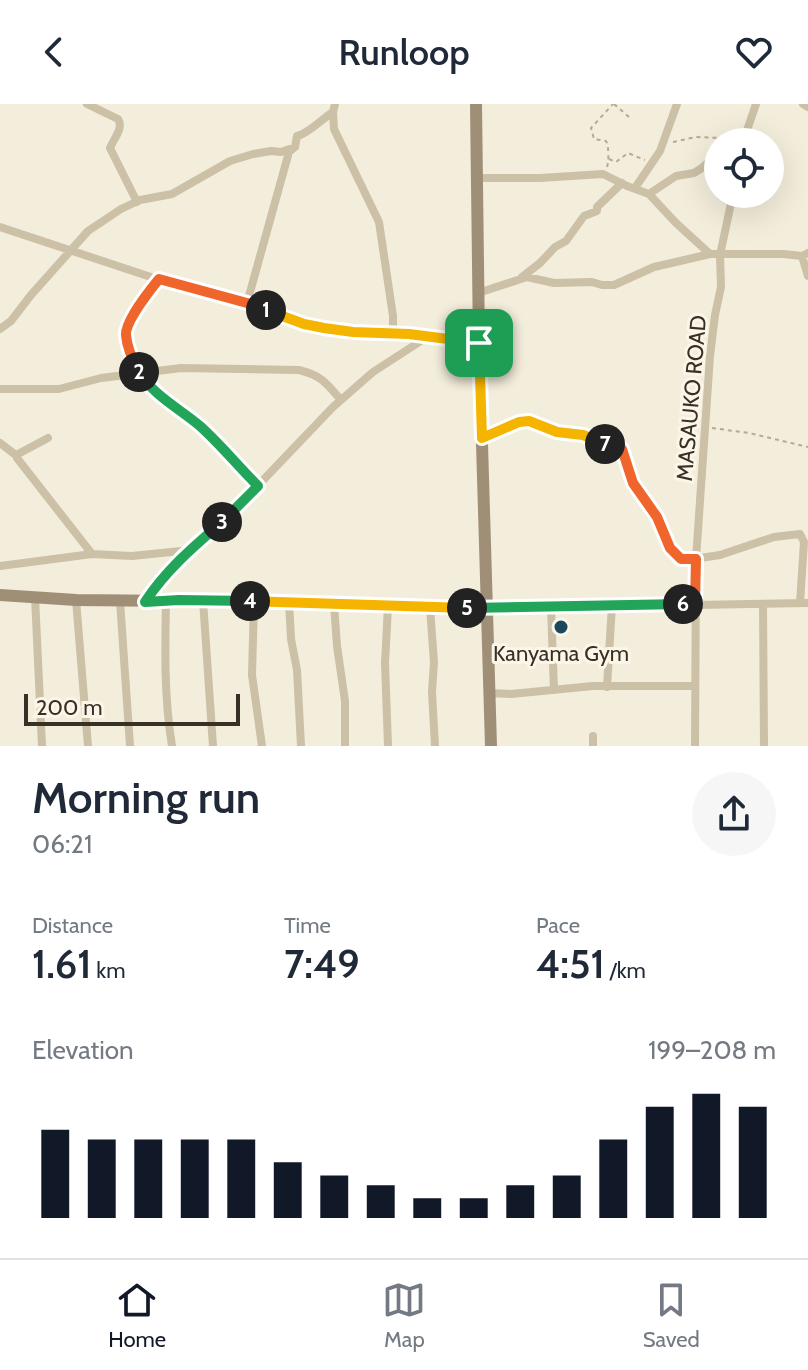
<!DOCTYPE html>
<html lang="en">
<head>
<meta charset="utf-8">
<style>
  :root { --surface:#fff; --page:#f6f6f7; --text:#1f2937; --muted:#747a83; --line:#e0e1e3; --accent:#111827 }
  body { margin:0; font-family:Cabin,sans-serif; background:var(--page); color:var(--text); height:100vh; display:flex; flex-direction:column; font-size:30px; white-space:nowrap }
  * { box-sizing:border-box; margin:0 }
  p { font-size:26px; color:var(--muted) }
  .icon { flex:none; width:44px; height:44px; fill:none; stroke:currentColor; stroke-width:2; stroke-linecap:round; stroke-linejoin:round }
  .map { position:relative; height:642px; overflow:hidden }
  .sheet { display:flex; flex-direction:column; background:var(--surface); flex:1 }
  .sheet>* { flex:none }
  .fabs { position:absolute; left:704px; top:24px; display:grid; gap:16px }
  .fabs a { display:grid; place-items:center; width:80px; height:80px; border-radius:50%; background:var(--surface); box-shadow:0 8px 32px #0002; font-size:40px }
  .scale { position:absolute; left:24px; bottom:20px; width:216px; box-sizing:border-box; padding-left:8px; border:4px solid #383027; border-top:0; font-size:22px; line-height:28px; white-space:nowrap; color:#383027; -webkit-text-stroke:6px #fbf6e7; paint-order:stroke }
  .pin { position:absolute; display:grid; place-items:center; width:68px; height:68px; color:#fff; margin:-34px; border-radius:16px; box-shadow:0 4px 12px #0006 }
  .km { position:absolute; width:40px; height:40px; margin:-20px; border-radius:50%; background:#222; color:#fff; font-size:22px; line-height:40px; text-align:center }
  .round { display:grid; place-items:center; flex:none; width:84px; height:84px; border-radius:42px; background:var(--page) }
  .head { display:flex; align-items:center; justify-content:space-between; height:136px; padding:0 32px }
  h1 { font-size:44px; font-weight:600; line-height:60px }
  .stats { display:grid; grid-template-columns:repeat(3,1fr); gap:12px; height:136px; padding:8px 32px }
  .stats div { display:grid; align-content:center }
  .stats b { font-size:40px; font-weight:600 }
  .stats small { font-size:22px; font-weight:400 }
  .stats p { font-size:22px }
  .chart { height:224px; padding:16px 32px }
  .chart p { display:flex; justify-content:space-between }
  .chart svg { width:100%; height:144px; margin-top:8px; stroke:var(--accent); stroke-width:6 }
  header { display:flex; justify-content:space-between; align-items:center; height:104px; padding:0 32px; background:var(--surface); font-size:36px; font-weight:600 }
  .menu { display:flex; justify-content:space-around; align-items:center; height:112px; border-top:2px solid var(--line); background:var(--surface); font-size:22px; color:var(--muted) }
  .menu a { display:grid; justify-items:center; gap:4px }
  .menu .on { color:var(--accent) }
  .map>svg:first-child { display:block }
</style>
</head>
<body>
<header><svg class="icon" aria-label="back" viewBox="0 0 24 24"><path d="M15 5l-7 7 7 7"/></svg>Runloop<svg class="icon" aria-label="heart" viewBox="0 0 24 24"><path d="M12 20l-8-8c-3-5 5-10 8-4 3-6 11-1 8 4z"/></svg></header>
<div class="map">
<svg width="808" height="642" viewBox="0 0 808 642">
  <rect width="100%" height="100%" fill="#f3eddb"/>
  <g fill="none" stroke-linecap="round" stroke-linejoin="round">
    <!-- path -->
    <path stroke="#b8aa90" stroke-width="2" stroke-dasharray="4 4" stroke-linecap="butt" d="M614 0 629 13
      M673 38 696 33 722 34
      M609 55 616 58 628 49 645 56
      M607 63C609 58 609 42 606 37L594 35 591 24 613 0
      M712 324 749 329 808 343"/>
    <!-- street -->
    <path stroke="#ccc0a6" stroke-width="8" d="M87 0 118 15C124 24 114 34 110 44L137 98
      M335 0 333 8 334 25 379 118 393 212V229
      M803 0 808 3
      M728 38 730 35 744 34
      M743 38 756 0
      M476 74H540L603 70 627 82 649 90 676 119 710 150
      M635 84 660 47 677 0
      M649 90 676 72 694 69 702 64 718 49
      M0 123 169 179 247 199 304 220 353 228 409 230 427 233
      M802 152 808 172
      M522 173 540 159 555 143 566 137 584 112 597 107V103L622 79
      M159 175 127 224C124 244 136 265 147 281L222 342 258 382
      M478 189 527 173 554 179 592 178 602 181H614L654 163 710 150H783L802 152 808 149
      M247 199 289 48 295 43 297 32C308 30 323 14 333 8
      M0 225 11 217 31 191 88 127 121 105 140 96 172 90 230 57 253 50 271 47 281 48 295 43
      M0 285H59L101 274 181 264 299 266C321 271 327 280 341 296
      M48 334 18 350 17 354 92 450
      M482 334 519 318 529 317 557 328 583 331 605 340 621 344 633 379 657 413 670 444 681 455 687 456 720 451 774 433 800 430 804 438 800 499
      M0 339 17 352
      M0 462 92 450 132 452 191 446 245 395 333 303 373 268 427 233 479 239
      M35 493 42 642
      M76 496 88 642
      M166 496C165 545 164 594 172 642
      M203 496 213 642
      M120 497 130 642
      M254 497 252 571 262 642
      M145 498 157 479 190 446
      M289 498 291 535 297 566 301 642
      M334 500 337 542 345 597V642
      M763 500 764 642
      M388 502 385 559 388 642
      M551 503 554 586
      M430 504 434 558 432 588 435 642
      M486 505 808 499
      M607 583 612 501
      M490 589 511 590 593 582H694
      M593 642V632
      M695 642 696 455 710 252 715 211 721 183 720 151 733 90"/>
    <!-- secondary -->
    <path stroke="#a08f77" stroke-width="12" d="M476 0 479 239 491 642
      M0 491 76 496 289 498 486 505"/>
  </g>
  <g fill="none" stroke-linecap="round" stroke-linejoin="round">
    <!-- split-1 casing -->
    <g stroke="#fff" stroke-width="16">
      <path id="split-1" d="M266 206 304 220 324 224 353 228 409 230 479 239"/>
    </g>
    <!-- split-2 casing -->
    <g stroke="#fff" stroke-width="16">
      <path id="split-2" d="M139 268C133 257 127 244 126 231 125 218 150 186 159 175L247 199 266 206"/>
    </g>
    <!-- split-3 casing -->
    <g stroke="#fff" stroke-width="16">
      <path id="split-3" d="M139 268C153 291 180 305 200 322 221 341 238 362 258 382L222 418"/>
    </g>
    <!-- split-4 casing -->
    <g stroke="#fff" stroke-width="16">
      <path id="split-4" d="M222 418C193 443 166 466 145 498L179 496 250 497"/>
    </g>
    <!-- split-5 casing -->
    <g stroke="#fff" stroke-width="16">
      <path id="split-5" d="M250 497 467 504"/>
    </g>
    <!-- split-6 casing -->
    <g stroke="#fff" stroke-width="16">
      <path id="split-6" d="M467 504 683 500"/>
    </g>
    <!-- split-7 casing -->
    <g stroke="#fff" stroke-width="16">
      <path id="split-7" d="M605 340 622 345 633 379 657 413 670 444 681 455H696L695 500H683"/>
    </g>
    <!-- split-8 casing -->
    <g stroke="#fff" stroke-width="16">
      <path id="split-8" d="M479 239 482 334 519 318 529 317 557 328 583 331 605 340"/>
    </g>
    <!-- split-1 -->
    <use href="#split-1" stroke="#f5b400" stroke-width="10"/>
    <!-- split-2 -->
    <use href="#split-2" stroke="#f0652b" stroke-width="10"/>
    <!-- split-3 -->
    <use href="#split-3" stroke="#22a559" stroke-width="10"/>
    <!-- split-4 -->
    <use href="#split-4" stroke="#22a559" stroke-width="10"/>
    <!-- split-5 -->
    <use href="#split-5" stroke="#f5b400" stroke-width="10"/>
    <!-- split-6 -->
    <use href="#split-6" stroke="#22a559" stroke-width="10"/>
    <!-- split-7 -->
    <use href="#split-7" stroke="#f0652b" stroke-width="10"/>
    <!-- split-8 -->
    <use href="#split-8" stroke="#f5b400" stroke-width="10"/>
  </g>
  <!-- markers -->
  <circle fill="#1a485c" stroke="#fbf6e7" stroke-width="3" cx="561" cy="523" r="8"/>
  <g text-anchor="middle" stroke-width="6" stroke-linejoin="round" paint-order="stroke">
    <!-- street labels -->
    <g font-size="22" fill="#383027" stroke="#fbf6e7">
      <text transform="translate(691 294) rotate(-85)" y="8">MASAUKO ROAD</text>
    </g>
    <!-- poi labels -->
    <g font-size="22" fill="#383027" stroke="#fbf6e7">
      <text x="561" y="557">Kanyama Gym</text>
    </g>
  </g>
</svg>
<div class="fabs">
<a><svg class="icon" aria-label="locate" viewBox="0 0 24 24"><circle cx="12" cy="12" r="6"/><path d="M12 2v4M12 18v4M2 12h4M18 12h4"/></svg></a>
</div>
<div class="scale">200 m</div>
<div class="pin" style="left:479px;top:239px;background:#1e9e55"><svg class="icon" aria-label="arrive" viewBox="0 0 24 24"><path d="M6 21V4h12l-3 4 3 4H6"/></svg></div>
<b class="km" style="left:266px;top:206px">1</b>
<b class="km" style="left:139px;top:268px">2</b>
<b class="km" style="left:222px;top:418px">3</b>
<b class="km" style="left:250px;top:497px">4</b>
<b class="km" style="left:467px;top:504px">5</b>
<b class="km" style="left:683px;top:500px">6</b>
<b class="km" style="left:605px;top:340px">7</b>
</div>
<section class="sheet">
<div class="head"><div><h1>Morning run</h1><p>06:21</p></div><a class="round"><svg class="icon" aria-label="share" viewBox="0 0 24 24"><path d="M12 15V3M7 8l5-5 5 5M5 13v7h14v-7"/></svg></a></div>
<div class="stats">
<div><p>Distance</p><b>1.61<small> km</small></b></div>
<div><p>Time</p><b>7:49</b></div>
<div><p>Pace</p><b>4:51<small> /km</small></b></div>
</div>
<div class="chart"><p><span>Elevation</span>199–208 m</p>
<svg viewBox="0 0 160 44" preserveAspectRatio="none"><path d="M5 44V17M15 44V20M25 44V20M35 44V20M45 44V20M55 44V27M65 44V31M75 44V34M85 44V38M95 44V38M105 44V34M115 44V31M125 44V20M135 44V10M145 44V6M155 44V10"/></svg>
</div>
</section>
<nav class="menu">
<a class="on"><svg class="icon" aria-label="home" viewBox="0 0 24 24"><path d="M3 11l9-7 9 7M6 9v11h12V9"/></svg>Home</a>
<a><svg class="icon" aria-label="map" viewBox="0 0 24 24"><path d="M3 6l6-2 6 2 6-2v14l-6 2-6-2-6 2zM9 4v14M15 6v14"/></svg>Map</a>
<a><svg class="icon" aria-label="saved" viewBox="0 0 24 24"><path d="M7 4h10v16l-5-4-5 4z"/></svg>Saved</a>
</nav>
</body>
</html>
